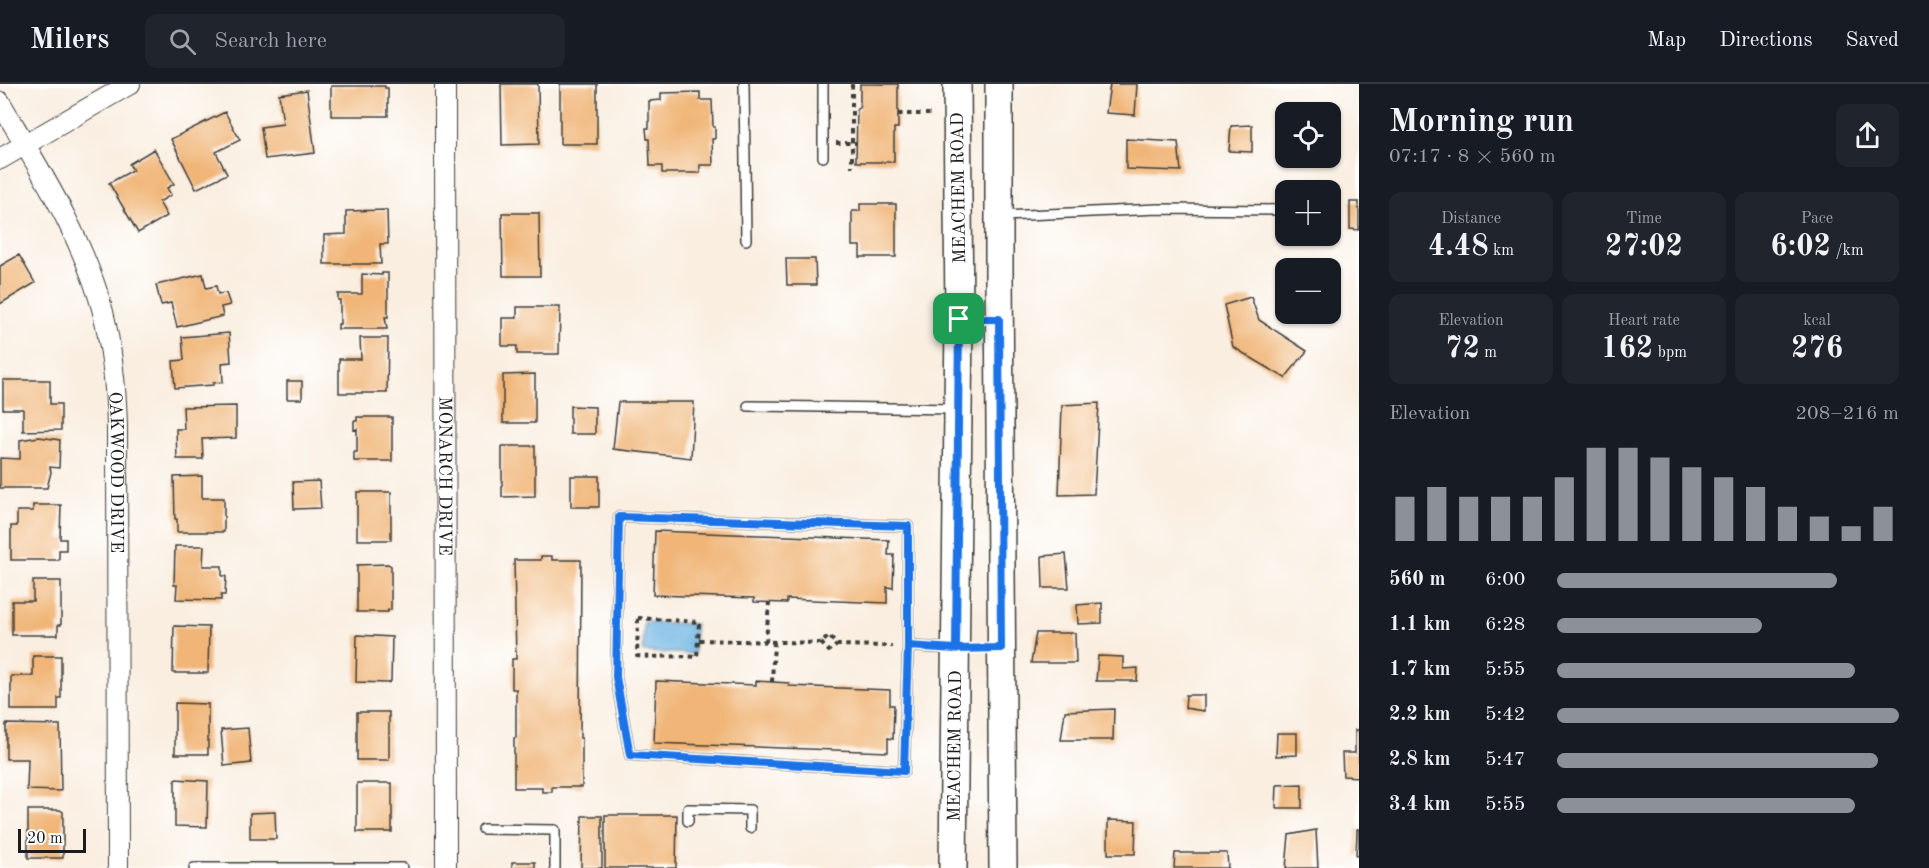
<!DOCTYPE html>
<html lang="en">
<head>
<meta charset="utf-8">
<style>
  :root { --surface:#171b24; --page:#20242c; --text:#f1f3f6; --muted:#9ea1a6; --line:#363941; --accent:#8c9099 }
  body { margin:0; font-family:"Old Standard TT",serif; background:var(--page); color:var(--text); height:100vh; display:flex; flex-direction:column; font-size:22px; white-space:nowrap }
  * { box-sizing:border-box; margin:0 }
  p { font-size:20px; color:var(--muted) }
  .icon { flex:none; width:33px; height:33px; fill:none; stroke:currentColor; stroke-width:2; stroke-linecap:round; stroke-linejoin:round }
  .map { position:relative; flex:1; overflow:hidden }
  .side { display:flex; flex-direction:column; background:var(--surface); width:570px }
  .side>* { flex:none }
  .fabs { position:absolute; left:1275px; top:18px; display:grid; gap:12px }
  .fabs a { display:grid; place-items:center; width:66px; height:66px; border-radius:12px; background:var(--surface); box-shadow:0 2px 4px #0004; font-size:30px }
  .scale { position:absolute; left:18px; bottom:15px; width:68px; box-sizing:border-box; padding-left:6px; border:3px solid #1c1c1c; border-top:0; font-size:16px; line-height:21px; white-space:nowrap; color:#1c1c1c; -webkit-text-stroke:4px #fff; paint-order:stroke }
  .pin { position:absolute; display:grid; place-items:center; width:51px; height:51px; color:#fff; margin:-26px; border-radius:12px; box-shadow:0 3px 9px #0006 }
  .round { display:grid; place-items:center; flex:none; width:63px; height:63px; border-radius:12px; background:var(--page) }
  .overview { display:flex; align-items:center; justify-content:space-between; height:102px; padding:0 30px }
  h1 { font-size:33px; font-weight:600; line-height:45px }
  .figures { display:grid; grid-template-columns:repeat(3,1fr); gap:9px; height:102px; padding:6px 30px }
  .figures div { display:grid; align-content:center; border-radius:12px; background:var(--page); text-align:center }
  .figures b { font-size:30px; font-weight:600 }
  .figures small { font-size:16px; font-weight:400 }
  .figures p { font-size:16px }
  .chart { height:168px; padding:12px 30px }
  .chart p { display:flex; justify-content:space-between }
  .chart svg { width:100%; height:108px; margin-top:6px; stroke:var(--accent); stroke-width:6 }
  ul { padding:0 30px; list-style:none; font-size:20px }
  li { display:grid; grid-template-columns:96px 72px 1fr; align-items:center; height:45px }
  li i { height:15px; border-radius:8px; background:var(--accent) }
  header { display:flex; align-items:center; gap:36px; box-sizing:border-box; height:84px; padding:0 30px; background:var(--surface); border-bottom:2px solid var(--line) }
  header strong { font-size:28px }
  nav { display:flex; gap:33px; margin-inline-start:auto; font-size:21px }
  .search { width:420px; height:54px; background:var(--page); display:flex; align-items:center; gap:15px; box-sizing:border-box; padding:0 21px; border-radius:12px; color:var(--muted); font-size:22px }
  main { display:flex; flex:1; min-height:0 }
  .map>svg:first-child { display:block }
</style>
</head>
<body>
<header>
<strong>Milers</strong>
<div class="search"><svg class="icon" aria-label="search" viewBox="0 0 24 24"><circle cx="10" cy="10" r="6"/><path d="M15 15l6 6"/></svg>Search here</div>
<nav><a>Map</a><a>Directions</a><a>Saved</a></nav>
</header>
<main>
<div class="map">
<svg width="1359" height="784" viewBox="0 0 1359 784">
  <rect width="100%" height="100%" fill="#fff"/>
  <filter id="ink" filterUnits="userSpaceOnUse"><feTurbulence type="fractalNoise" baseFrequency=".0167" numOctaves="2"/><feDisplacementMap in="SourceGraphic" scale="12" xChannelSelector="R" yChannelSelector="G"/><feConvolveMatrix kernelMatrix="1 2 1 2 8 2 1 2 1" color-interpolation-filters="sRGB"/></filter>
  <filter id="wash" filterUnits="userSpaceOnUse"><feTurbulence type="fractalNoise" baseFrequency=".008" numOctaves="4" result="noise"/><feDisplacementMap in="SourceGraphic" scale="24" xChannelSelector="R" yChannelSelector="G"/><feGaussianBlur stdDeviation="1.35" result="paint"/><feColorMatrix in="noise" values="0 0 0 0 0 0 0 0 0 0 0 0 0 0 0 0 0 1.4 0 .05"/><feComposite in="paint" operator="in"/></filter>
  <g filter="url(#wash)">
    <rect width="100%" height="100%" fill="#f9eee0"/>
    <!-- water -->
    <path fill="#67b1e0" stroke="#42667e" stroke-width="1.5" d="M644 538 695 540 694 570 643 568Z"/>
    <g id="blocks">
      <!-- building -->
      <path fill="#f0b577" d="M501 0H538L539 60 502 61Z
        M560 0H597V60H560Z
        M860 0H898V44H894V78H856L857 24H860Z
        M1110 0H1137L1135 31 1106 29Z
        M331 2H385V4H388V32H331Z
        M307 6 315 69 265 75 261 43 283 40 279 10Z
        M700 8V16H712L713 43H715V55H712L713 81H700V89H662V82H650L649 55H647L646 44H649V17L661 16V9Z
        M225 28 240 56 216 68 227 90 196 105 171 55Z
        M1252 41V68L1229 67 1231 42Z
        M1126 55 1178 58 1181 87 1126 85Z
        M154 65 174 100 167 104 171 111 159 118 167 132 138 149 109 99 133 86 129 80Z
        M1350 118H1359V146L1350 145Z
        M860 120H896V173H860V162H852V127H860Z
        M387 126 388 160H380L381 180H324V151L346 150V127Z
        M502 129H539L540 192H503Z
        M19 171 35 199 0 220V182Z
        M786 175H815L816 201H787Z
        M382 189H388V233H385L387 245H338V240H340V216H338V210H362V190L382 191Z
        M203 190 206 204 216 202 218 210 226 209 230 221 221 223 223 232 177 243 171 219 161 221 156 201Z
        M1251 213 1259 236 1307 267 1285 294 1233 263 1224 221Z
        M517 223H560L559 270H517V262H502V234H517Z
        M229 249 231 278 222 279 223 298 213 299V301L175 304 173 277 184 276 182 253Z
        M360 254H388L387 309H339V275H361Z
        M535 290V339H503V291Z
        M3 296H50V320H61V346L23 347V325H3Z
        M287 297H302V315H287Z
        M618 318H694L691 374 613 365Z
        M1099 319 1094 410 1059 411 1062 321Z
        M236 322V354L202 355 203 375H177L176 345H184L183 323Z
        M570 322 595 323V350H570Z
        M357 333H392V377H354V368H357V345L354 346V337H357Z
        M39 353 60 356 59 384 50 383 51 388 47 404H0V374L20 375V356Z
        M502 362H535V412L502 413Z
        M202 392V414H224V448H177V435H175L174 393Z
        M571 392H599V423H571Z
        M319 397 321 424 294 425 293 398Z
        M357 408H391V456H357Z
        M33 421H61L60 455H66V466H59V476H11V442H17V427H33Z
        M655 447 889 456 888 471H894L893 504 887 503V519L787 515V519L754 518V514L653 511Z
        M175 462H204L203 482H222V492H226L225 511H221V516L176 515 177 501H174Z
        M1066 470 1069 504H1043L1042 472Z
        M541 472H552V476H581L580 654H582V703H552V708H542V704H514V654H516V605H512V575H516L514 476H541Z
        M388 480 391 482V526H388V528H357V481Z
        M33 497H61V541H58V551H12V517H33Z
        M1102 519V539L1078 540 1077 521Z
        M174 542 209 543 208 589H173Z
        M1036 549H1075L1076 579H1031Z
        M357 551 392 553 391 597 388 599 356 598Z
        M33 572H61V614H58V626H11V592H33Z
        M1098 572 1123 573V585L1138 584 1137 597H1096Z
        M656 597 756 601V597L789 599V602L890 606V621H894L893 655 888 654V668L654 659Z
        M1186 611H1204V627L1185 624Z
        M175 619 208 620V670H175Z
        M1114 625 1113 656H1061L1065 627Z
        M357 628H389V676H357Z
        M6 640 60 641 61 707 27 706 28 675H6Z
        M248 644 251 679 224 682 221 646Z
        M1355 646H1359V693L1343 692 1342 669H1355Z
        M1277 649H1297V671L1276 672Z
        M175 695 208 697 207 743 175 742Z
        M357 699H392V748H357Z
        M1302 700V724H1276L1277 701Z
        M28 726H60L63 728V774H28Z
        M275 728 276 755H250V729Z
        M605 731H677L676 784H605Z
        M582 732H602V784H581Z
        M1108 736 1136 737 1135 770H1108Z
        M1357 745H1359V771L1356 772Z
        M1316 746 1318 784H1286L1289 751Z
        M1175 769H1227L1228 784H1174Z
        M512 778H535V784H512Z"/>
    </g>
  </g>
  <g filter="url(#ink)">
    <use href="#blocks" fill-opacity="0" stroke="#3d3c39" stroke-width="1.5"/>
    <g fill="none" stroke-linecap="round" stroke-linejoin="round">
      <!-- lane casing -->
      <g stroke="#3d3c39" stroke-width="12">
        <path id="lane" d="M744 0 746 156
          M823 73V0
          M1002 132 1158 125 1286 126
          M748 322 956 325
          M908 562V442L619 433 616 593 630 671 904 687 908 562 953 565
          M688 737V725L750 726V744
          M483 745 555 746V784
          M194 784H403"/>
      </g>
      <!-- street casing -->
      <g stroke="#3d3c39" stroke-width="22">
        <g id="street">
          <path id="s1" d="M445 0 446 784"/>
          <path id="s2" d="M0 18C38 83 84 155 103 228 112 265 116 303 117 342L118 784"/>
          <path d="M0 75 130 0"/>
        </g>
      </g>
      <!-- secondary casing -->
      <g stroke="#3d3c39" stroke-width="30">
        <g id="secondary">
          <path d="M999 0V189L1003 784"/>
          <path id="s3" d="M953 784 959 235 957 0"/>
        </g>
      </g>
      <!-- path -->
      <path stroke="#3d3c39" stroke-width="4" stroke-dasharray="4.5 4.5" stroke-linecap="butt" d="M852 0V83
        M898 30H933
        M836 59H857
        M638 534 699 538 697 573C677 571 658 574 637 572Z
        M699 556 821 559 829 552 837 561 892 562
        M766 558 769 518
        M821 559 829 567 837 561
        M772 598 774 558"/>
      <!-- lane -->
      <use href="#lane" stroke="#fff" stroke-width="9"/>
      <!-- street -->
      <use href="#street" stroke="#fff" stroke-width="20"/>
      <!-- secondary -->
      <use href="#secondary" stroke="#fff" stroke-width="27"/>
    </g>
  </g>
  <g fill="none" stroke-linecap="round" stroke-linejoin="round" filter="url(#ink)">
    <!-- route casing -->
    <g stroke="#fff" stroke-width="12">
      <path id="route" d="M959 235 956 565 908 562V442L619 433 616 593 630 671 904 687 908 562 956 565 1001 564 999 235H959"/>
    </g>
    <!-- route -->
    <use href="#route" stroke="#1a73e8" stroke-width="8"/>
  </g>
  <g text-anchor="middle" stroke-width="5" stroke-linejoin="round" paint-order="stroke">
    <!-- street labels -->
    <g font-size="18" fill="#1c1c1c" stroke="#fff">
      <text transform="translate(958 104) rotate(-91)" y="6">MEACHEM ROAD</text>
      <text dy="6" stroke="none"><textPath href="#s2" startOffset="396">OAKWOOD DRIVE</textPath></text>
      <text dy="6" stroke="none"><textPath href="#s1" startOffset="392">MONARCH DRIVE</textPath></text>
      <text dy="6" stroke="none"><textPath href="#s3" startOffset="122">MEACHEM ROAD</textPath></text>
    </g>
  </g>
</svg>
<div class="fabs">
<a><svg class="icon" aria-label="locate" viewBox="0 0 24 24"><circle cx="12" cy="12" r="6"/><path d="M12 2v4M12 18v4M2 12h4M18 12h4"/></svg></a>
<a>+</a>
<a>−</a>
</div>
<div class="scale">20 m</div>
<div class="pin" style="left:959px;top:235px;background:#1e9e55"><svg class="icon" aria-label="arrive" viewBox="0 0 24 24"><path d="M6 21V4h12l-3 4 3 4H6"/></svg></div>
</div>
<section class="side">
<div class="overview"><div><h1>Morning run</h1><p>07:17 · 8 × 560 m</p></div><a class="round"><svg class="icon" aria-label="share" viewBox="0 0 24 24"><path d="M12 15V3M7 8l5-5 5 5M5 13v7h14v-7"/></svg></a></div>
<div class="figures">
<div><p>Distance</p><b>4.48<small> km</small></b></div>
<div><p>Time</p><b>27:02</b></div>
<div><p>Pace</p><b>6:02<small> /km</small></b></div>
</div>
<div class="figures">
<div><p>Elevation</p><b>72<small> m</small></b></div>
<div><p>Heart rate</p><b>162<small> bpm</small></b></div>
<div><p>kcal</p><b>276</b></div>
</div>
<div class="chart"><p><span>Elevation</span>208–216 m</p>
<svg viewBox="0 0 160 44" preserveAspectRatio="none"><path d="M5 44V26M15 44V22M25 44V26M35 44V26M45 44V26M55 44V18M65 44V6M75 44V6M85 44V10M95 44V14M105 44V18M115 44V22M125 44V30M135 44V34M145 44V38M155 44V30"/></svg>
</div>
<ul>
<li><b>560 m</b>6:00<i style="width:82%"></i></li>
<li><b>1.1 km</b>6:28<i style="width:60%"></i></li>
<li><b>1.7 km</b>5:55<i style="width:87%"></i></li>
<li><b>2.2 km</b>5:42<i style="width:100%"></i></li>
<li><b>2.8 km</b>5:47<i style="width:94%"></i></li>
<li><b>3.4 km</b>5:55<i style="width:87%"></i></li>
</ul>
</section>
</main>
</body>
</html>
